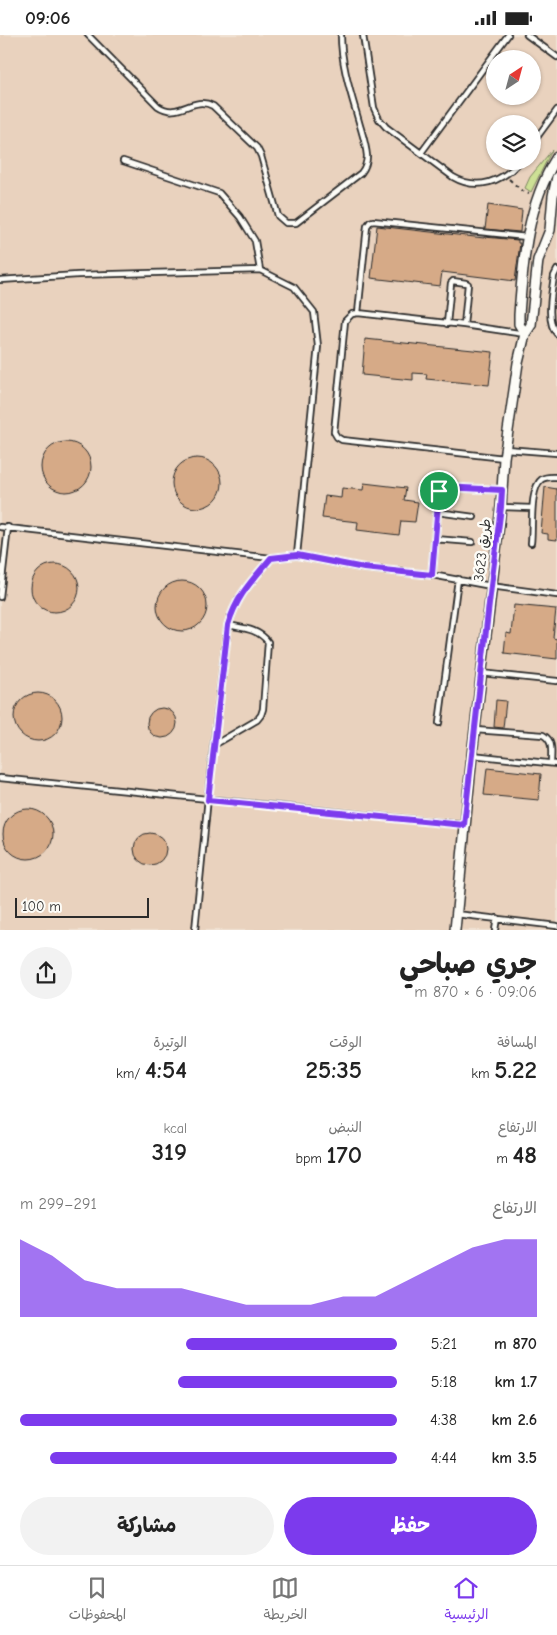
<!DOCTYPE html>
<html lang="ar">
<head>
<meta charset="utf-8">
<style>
  :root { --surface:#fff; --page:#f2f2f2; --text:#222; --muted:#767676; --line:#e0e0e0; --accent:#7c3aed }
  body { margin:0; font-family:"Comic Neue","Playpen Sans Arabic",sans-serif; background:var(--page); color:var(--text); direction:rtl; height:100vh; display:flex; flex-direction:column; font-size:19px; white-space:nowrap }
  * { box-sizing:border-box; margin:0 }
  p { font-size:16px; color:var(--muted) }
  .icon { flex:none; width:28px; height:28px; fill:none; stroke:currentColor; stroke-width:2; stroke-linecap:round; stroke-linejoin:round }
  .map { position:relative; height:895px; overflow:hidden; direction:ltr }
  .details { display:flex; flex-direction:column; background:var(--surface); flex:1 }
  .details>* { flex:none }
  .needle { width:32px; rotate:36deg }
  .buttons { position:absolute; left:486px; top:15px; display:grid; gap:10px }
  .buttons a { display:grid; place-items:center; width:55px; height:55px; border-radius:50%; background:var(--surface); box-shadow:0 1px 4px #0004; font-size:25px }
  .scale { position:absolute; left:15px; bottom:12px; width:134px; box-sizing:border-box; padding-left:5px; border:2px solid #2b2b2b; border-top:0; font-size:14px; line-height:18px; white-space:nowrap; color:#2b2b2b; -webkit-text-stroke:4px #fdfcf7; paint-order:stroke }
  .pin { position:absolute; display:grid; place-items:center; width:42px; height:42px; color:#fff; margin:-21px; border:2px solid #fff; border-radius:50%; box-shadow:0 1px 5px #0007 }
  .round { display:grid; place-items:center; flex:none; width:52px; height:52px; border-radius:26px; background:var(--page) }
  .head { display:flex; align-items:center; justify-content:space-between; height:85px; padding:0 20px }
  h1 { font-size:28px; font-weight:700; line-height:38px }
  .metrics { display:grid; grid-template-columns:repeat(3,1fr); gap:8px; height:85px; padding:5px 20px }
  .metrics div { display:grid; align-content:center }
  .metrics b { font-size:25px; font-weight:700 }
  .metrics small { font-size:14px; font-weight:400 }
  .metrics p { font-size:14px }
  .chart { height:140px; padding:10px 20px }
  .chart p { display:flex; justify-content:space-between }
  .chart svg { width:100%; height:90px; margin-top:5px; fill:var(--accent); opacity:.7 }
  .cta { display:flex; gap:10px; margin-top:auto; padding:10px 20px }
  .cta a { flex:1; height:58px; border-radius:30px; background:var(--accent); color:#fff; font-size:20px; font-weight:700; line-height:58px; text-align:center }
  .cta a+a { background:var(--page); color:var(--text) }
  ul { padding:0 20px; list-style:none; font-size:16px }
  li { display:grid; grid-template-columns:80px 60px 1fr; align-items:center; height:38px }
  li i { height:12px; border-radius:6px; background:var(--accent) }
  .status { display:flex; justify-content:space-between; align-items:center; height:35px; padding:0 25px; background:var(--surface); direction:ltr }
  .status svg { height:14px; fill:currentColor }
  .dock { display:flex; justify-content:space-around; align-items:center; height:70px; border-top:1px solid var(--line); background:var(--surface); font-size:14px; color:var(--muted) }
  .dock a { display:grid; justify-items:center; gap:2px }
  .dock .on { color:var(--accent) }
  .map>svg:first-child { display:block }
</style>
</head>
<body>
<div class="status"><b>09:06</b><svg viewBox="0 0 49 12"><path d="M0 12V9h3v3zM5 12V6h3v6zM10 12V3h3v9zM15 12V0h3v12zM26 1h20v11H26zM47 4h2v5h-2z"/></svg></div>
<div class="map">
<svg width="557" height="895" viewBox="0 0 557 895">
  <rect width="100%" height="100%" fill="#f1e3d5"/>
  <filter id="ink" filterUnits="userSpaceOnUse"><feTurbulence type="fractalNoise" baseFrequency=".02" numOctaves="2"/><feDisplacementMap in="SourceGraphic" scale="10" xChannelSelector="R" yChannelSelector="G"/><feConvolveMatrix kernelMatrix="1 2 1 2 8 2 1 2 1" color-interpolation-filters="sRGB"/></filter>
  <g filter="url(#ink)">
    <!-- built -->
    <path fill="#e9d2be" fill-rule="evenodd" d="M0 0H557V895H0ZM495 24H532V61H495ZM495 89H532V126H495Z"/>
    <!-- green -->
    <path fill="#cde095" stroke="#7c8660" d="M552 115 531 157 525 153 530 142Z"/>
    <!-- building -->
    <path fill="#d6aa87" stroke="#2b2b2b" d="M488 170 522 175 520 197 485 194Z
      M377 191 484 203V202L518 205V208H520L515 246 442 237 440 251 371 243Z
      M365 304 493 317 489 350 426 344 427 339 413 338V345L362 340Z
      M41 432a25 25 0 1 1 50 0a25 25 0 1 1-50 0Z
      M172 448a25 25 0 1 1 50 0a25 25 0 1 1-50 0Z
      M364 448 406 453 404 465 418 467 415 487 401 486 399 500 357 495 358 487 322 483 325 461 341 463 342 453 363 455Z
      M545 452 557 454V505L548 504V499L541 498Z
      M31 553a24 24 0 1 1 48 0a24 24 0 1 1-48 0Z
      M157 571a25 25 0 1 1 50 0a25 25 0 1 1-50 0Z
      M514 570 556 574 553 603 557 604V624L504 618 506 598 511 599Z
      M14 682a24 24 0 1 1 48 0a24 24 0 1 1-48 0Z
      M496 665 506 666 503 693 494 692Z
      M147 688a15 15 0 1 1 30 0a15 15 0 1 1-30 0Z
      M487 733 541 739 539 765 484 760Z
      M3 799a25 25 0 1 1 50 0a25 25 0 1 1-50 0Z
      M134 814a16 16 0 1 1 32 0a16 16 0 1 1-32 0Z"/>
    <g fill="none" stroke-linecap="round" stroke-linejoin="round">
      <!-- service casing -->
      <g stroke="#2b2b2b" stroke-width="8">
        <path id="service" d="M88 0 158 71C179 85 192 60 213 71L257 113 261 121 278 181 286 188H296L361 138C365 133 367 128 367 121 366 109 362 98 359 87 351 59 341 29 341 0
          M363 0 374 73 379 84 386 92 453 142C477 156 503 147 520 126
          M527 0 557 22
          M532 109 557 75
          M421 118 508 0
          M123 126 219 158 240 182 255 206 260 235
          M557 235 554 241C552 257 545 287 557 299
          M0 245 78 240 260 235 294 252 314 277 318 311 297 520
          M358 278 367 191 370 187 373 186 527 202
          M447 289 451 248 453 246 466 248 468 249 464 290
          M506 414 557 418
          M504 423 342 405 337 402 334 397 345 286 352 279 358 278 464 290 525 299
          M501 472 532 473
          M437 477 474 482
          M0 492 271 523
          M435 504 472 507
          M531 508C533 493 529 453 542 444 547 441 552 442 557 442
          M432 540 439 456 444 452 502 455
          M0 562 8 492
          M481 638 557 646
          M439 688 458 544
          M475 695 543 700C554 706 551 717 551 728
          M214 710 257 685 261 680 263 674 268 607C259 594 243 593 228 590
          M472 720 557 729
          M0 743 465 790
          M456 879 557 891
          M195 895 211 732 228 590C237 560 252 546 271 523L297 520 363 533 432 540 491 551 557 560
          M495 895 497 883"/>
      </g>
      <!-- minor casing -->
      <g stroke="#2b2b2b" stroke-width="12">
        <path id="minor" d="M525 299 519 289V280C523 224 527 170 557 122
          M455 895 472 720 501 472 504 423 518 328 525 299 531 290 538 225 550 195 553 161 557 142"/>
      </g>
      <!-- path -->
      <path stroke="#2b2b2b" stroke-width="2" stroke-dasharray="4 4" stroke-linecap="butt" d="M509 144 522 156 529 159"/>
      <!-- service -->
      <use href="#service" stroke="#fdfcf7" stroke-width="4.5"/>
      <!-- minor -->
      <use href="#minor" stroke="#fdfcf7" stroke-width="9"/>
    </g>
  </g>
  <g fill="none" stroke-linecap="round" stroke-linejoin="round" filter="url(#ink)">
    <!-- route casing -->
    <g stroke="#fff" stroke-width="10">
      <path id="route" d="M444 452 502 455 501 472 491 551 464 790 208 765 228 590C237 560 252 546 271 523L297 520 364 533 432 540 439 456Z"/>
    </g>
    <!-- route -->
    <use href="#route" stroke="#7c3aed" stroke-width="6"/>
  </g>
  <g text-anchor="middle" stroke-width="5" stroke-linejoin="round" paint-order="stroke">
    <!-- street labels -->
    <g font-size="14" fill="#2b2b2b" stroke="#fdfcf7">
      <text transform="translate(482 515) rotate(-83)" y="5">طريق 3623</text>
    </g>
  </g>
</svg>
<div class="buttons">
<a><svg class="needle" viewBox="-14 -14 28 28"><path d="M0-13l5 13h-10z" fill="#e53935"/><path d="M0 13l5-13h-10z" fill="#767676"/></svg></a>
<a><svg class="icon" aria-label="layers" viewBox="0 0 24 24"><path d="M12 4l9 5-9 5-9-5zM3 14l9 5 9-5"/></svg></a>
</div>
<div class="scale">100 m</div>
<div class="pin" style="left:439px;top:456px;background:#1e9e55"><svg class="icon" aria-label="arrive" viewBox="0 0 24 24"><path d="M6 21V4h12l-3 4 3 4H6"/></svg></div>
</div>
<section class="details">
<div class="head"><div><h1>جري صباحي</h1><p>09:06 · 6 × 870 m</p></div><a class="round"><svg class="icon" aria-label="share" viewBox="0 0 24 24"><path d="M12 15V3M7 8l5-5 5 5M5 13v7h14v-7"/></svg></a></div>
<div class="metrics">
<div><p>المسافة</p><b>5.22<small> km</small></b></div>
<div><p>الوقت</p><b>25:35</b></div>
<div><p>الوتيرة</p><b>4:54<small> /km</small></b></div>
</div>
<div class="metrics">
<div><p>الارتفاع</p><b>48<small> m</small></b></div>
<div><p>النبض</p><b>170<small> bpm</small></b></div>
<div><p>kcal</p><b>319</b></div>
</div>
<div class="chart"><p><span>الارتفاع</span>291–299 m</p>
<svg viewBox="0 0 160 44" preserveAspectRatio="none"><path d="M0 44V6L10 14L20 26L30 30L40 30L50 30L60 34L70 38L80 38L90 38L100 34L110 34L120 26L130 18L140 10L150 6L160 6V44z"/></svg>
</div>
<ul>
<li><b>870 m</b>5:21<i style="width:56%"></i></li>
<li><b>1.7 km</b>5:18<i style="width:58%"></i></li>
<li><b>2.6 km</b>4:38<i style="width:100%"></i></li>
<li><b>3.5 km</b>4:44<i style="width:92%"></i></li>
</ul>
<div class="cta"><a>حفظ</a><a>مشاركة</a></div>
</section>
<nav class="dock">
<a class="on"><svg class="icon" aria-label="home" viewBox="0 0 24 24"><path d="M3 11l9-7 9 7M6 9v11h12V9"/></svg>الرئيسية</a>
<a><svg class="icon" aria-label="map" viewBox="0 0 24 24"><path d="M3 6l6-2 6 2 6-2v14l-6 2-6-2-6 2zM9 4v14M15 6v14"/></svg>الخريطة</a>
<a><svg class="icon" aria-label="saved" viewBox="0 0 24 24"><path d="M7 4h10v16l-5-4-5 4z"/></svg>المحفوظات</a>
</nav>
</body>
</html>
